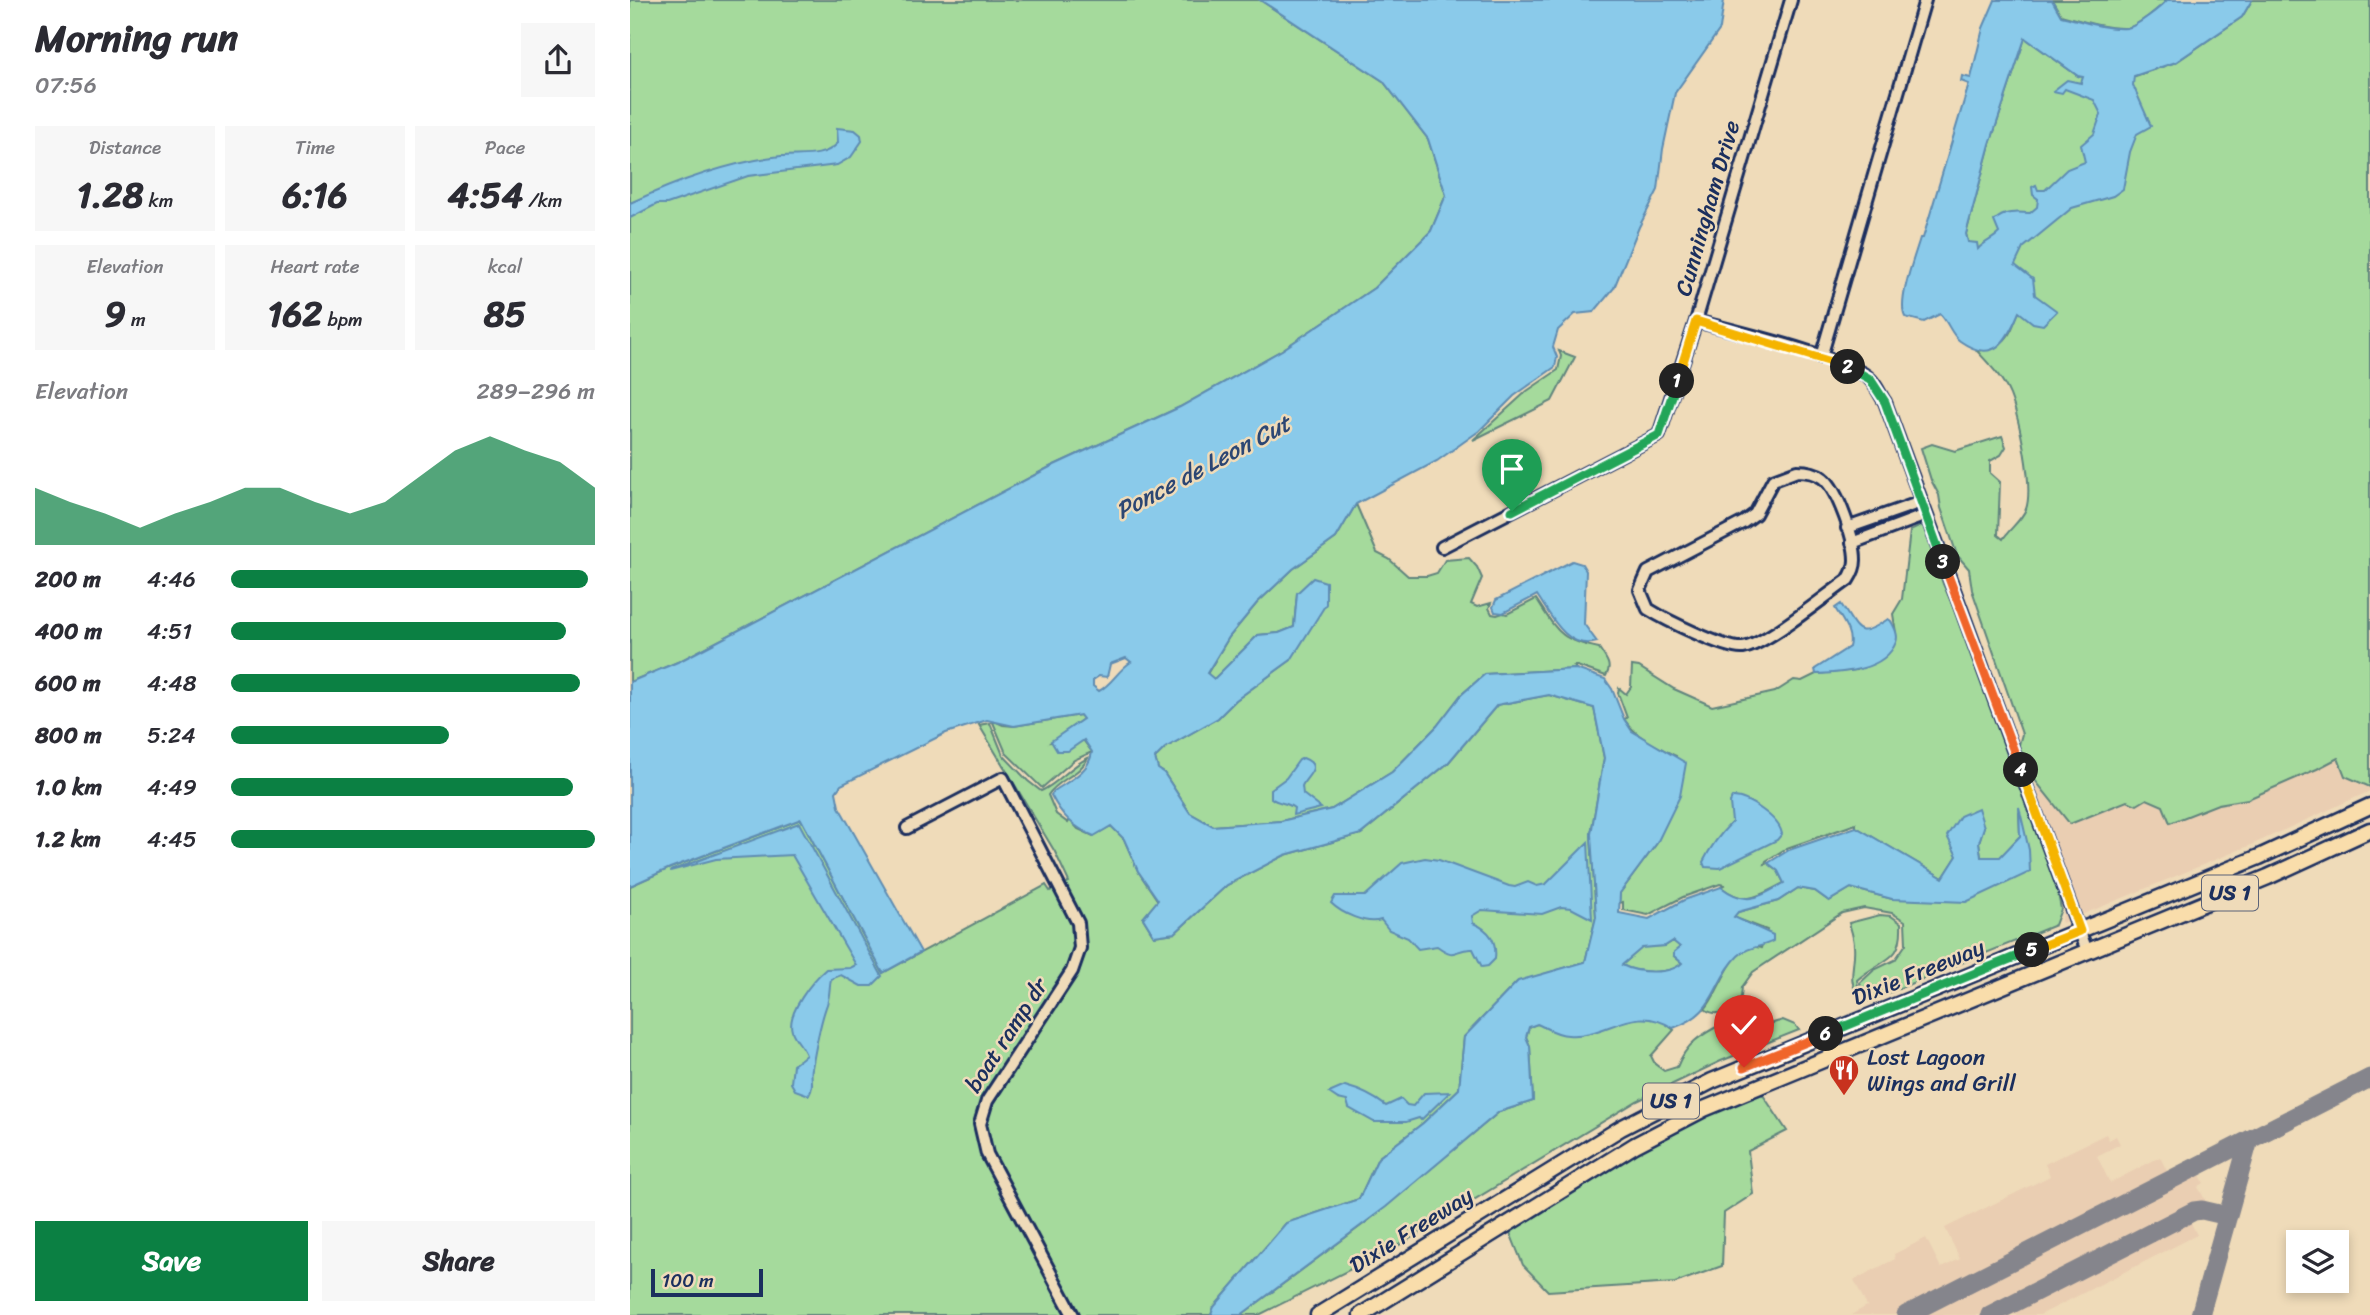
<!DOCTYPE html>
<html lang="en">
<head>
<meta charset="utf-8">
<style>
  :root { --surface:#fff; --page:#f7f7f7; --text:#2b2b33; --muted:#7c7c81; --accent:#0b8043 }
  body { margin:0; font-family:Sriracha,sans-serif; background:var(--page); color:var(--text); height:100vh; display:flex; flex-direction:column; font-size:26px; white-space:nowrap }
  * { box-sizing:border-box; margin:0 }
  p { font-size:23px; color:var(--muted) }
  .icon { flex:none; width:38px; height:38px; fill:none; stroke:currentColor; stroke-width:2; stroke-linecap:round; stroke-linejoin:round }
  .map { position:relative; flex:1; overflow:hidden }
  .details { display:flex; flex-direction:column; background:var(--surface); width:630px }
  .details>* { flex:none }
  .buttons { position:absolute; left:1656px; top:1230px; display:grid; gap:14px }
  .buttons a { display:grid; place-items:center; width:63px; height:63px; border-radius:0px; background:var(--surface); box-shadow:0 4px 10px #0003; font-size:35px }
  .scale { position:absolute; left:21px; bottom:18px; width:112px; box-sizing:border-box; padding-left:7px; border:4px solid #1b2f5e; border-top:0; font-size:19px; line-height:24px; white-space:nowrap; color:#1b2f5e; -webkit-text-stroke:5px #efdbb9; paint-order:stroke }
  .pin { position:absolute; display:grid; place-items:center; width:60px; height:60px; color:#fff; margin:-72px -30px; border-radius:50% 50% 50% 0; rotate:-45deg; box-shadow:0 0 7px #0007 }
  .pin .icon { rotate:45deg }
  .km { position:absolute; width:35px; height:35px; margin:-18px; border-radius:50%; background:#222; color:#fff; font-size:19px; line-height:35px; text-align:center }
  .round { display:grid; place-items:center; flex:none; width:74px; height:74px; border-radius:0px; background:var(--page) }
  .overview { display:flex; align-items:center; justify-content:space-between; height:119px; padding:0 35px }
  h1 { font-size:38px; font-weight:700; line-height:52px }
  .metrics { display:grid; grid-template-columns:repeat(3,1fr); gap:10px; height:119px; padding:7px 35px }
  .metrics div { display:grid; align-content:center; border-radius:0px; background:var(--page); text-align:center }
  .metrics b { font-size:35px; font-weight:700 }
  .metrics small { font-size:19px; font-weight:400 }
  .metrics p { font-size:19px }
  .chart { height:196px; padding:14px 35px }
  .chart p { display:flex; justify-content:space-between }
  .chart svg { width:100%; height:126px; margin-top:7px; fill:var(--accent); opacity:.7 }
  .button { display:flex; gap:14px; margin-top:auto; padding:14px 35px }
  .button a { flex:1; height:80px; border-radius:0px; background:var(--accent); color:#fff; font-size:28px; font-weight:700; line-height:80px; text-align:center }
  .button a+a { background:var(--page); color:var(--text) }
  ul { padding:0 35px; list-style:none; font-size:23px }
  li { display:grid; grid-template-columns:112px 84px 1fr; align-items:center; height:52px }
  li i { height:18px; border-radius:9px; background:var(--accent) }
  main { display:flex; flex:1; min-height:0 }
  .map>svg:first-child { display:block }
</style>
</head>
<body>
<main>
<section class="details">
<div class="overview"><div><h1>Morning run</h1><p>07:56</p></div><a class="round"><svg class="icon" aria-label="share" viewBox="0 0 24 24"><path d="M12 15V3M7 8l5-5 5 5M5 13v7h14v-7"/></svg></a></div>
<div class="metrics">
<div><p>Distance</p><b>1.28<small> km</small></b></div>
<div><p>Time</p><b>6:16</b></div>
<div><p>Pace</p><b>4:54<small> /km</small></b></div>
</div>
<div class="metrics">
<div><p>Elevation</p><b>9<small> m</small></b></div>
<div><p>Heart rate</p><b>162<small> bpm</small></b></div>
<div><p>kcal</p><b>85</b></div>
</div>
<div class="chart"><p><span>Elevation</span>289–296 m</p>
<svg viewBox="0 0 160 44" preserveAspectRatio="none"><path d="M0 44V24L10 29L20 33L30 38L40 33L50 29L60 24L70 24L80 29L90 33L100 29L110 20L120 11L130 6L140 11L150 15L160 24V44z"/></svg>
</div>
<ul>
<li><b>200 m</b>4:46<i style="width:98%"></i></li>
<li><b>400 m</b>4:51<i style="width:92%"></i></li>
<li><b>600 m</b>4:48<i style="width:96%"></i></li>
<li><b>800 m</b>5:24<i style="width:60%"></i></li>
<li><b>1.0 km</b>4:49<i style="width:94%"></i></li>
<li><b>1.2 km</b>4:45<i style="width:100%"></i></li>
</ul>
<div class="button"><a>Save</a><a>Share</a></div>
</section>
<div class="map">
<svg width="1740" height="1315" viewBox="0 0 1740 1315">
  <rect width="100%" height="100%" fill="#efdbb9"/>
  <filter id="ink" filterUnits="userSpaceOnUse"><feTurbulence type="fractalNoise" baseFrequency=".0143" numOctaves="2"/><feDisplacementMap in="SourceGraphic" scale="14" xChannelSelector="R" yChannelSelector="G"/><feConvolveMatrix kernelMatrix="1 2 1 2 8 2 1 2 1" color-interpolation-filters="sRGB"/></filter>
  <g filter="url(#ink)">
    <!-- built -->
    <path fill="#eaceb2" d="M1708 757 1727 783 1740 787V791L1621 845 1432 923 1431 920 1435 909 1430 883 1396 792 1411 787 1442 824 1496 801 1520 798 1533 806 1540 822 1579 805 1618 799 1687 769Z
      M1476 1134 1479 1140 1486 1136 1490 1144 1467 1156 1480 1183 1530 1157 1537 1171 1562 1159 1574 1183 1568 1187 1577 1203 1572 1210 1559 1219 1567 1235 1410 1315H1221L1237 1306 1224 1280 1265 1259 1264 1254 1296 1238 1311 1268 1330 1259 1315 1228 1420 1176 1415 1164Z"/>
    <!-- green -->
    <path fill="#a5da9c" stroke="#60847d" stroke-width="2" d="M0 0H630L753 81 798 139 816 195 801 231 744 288 652 350 550 407 420 467 50 661 0 682Z
      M1422 0H1537C1531 7 1506 27 1497 28 1476 29 1452 21 1431 15Z
      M1622 0H1740V787L1715 776 1708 758 1687 769 1618 799 1588 804 1540 823 1533 806 1517 799 1507 805 1497 801 1440 824 1401 775 1400 764 1388 748 1392 734 1342 590 1339 569 1327 555 1311 508 1309 495 1301 480 1291 448 1302 444 1325 451 1372 436 1376 447 1371 455 1360 461V473L1370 482 1368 535 1373 539C1380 528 1391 521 1396 509 1404 486 1389 418 1380 395 1373 378 1359 364 1347 351 1377 346 1379 337 1389 311L1342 258 1336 234 1360 144 1395 38 1448 76 1488 82 1546 62 1612 17Z
      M929 351 945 357 922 401 843 440 897 391 928 370 931 356Z
      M726 504 747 553 759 559 778 576H797L807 573 815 560 839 558 847 567 852 578 841 604 847 607 861 603 859 608 862 614 867 615 873 613 877 614 906 599C928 632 929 640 969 648 975 658 983 665 976 676L947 666H944L946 669 855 674 831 695 807 726 762 772 702 809 651 821 583 826 560 813 534 773 528 769 525 758 535 748 588 718 606 700 661 660 667 593 664 627 649 633 628 635 584 679 577 674 599 637 627 603 663 569 706 538Z
      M1293 525 1313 584 1328 617 1426 883 1431 909 1425 925 1238 1001 1234 997 1230 983 1244 970 1265 960 1276 944 1275 921 1262 913 1234 908 1212 913 1123 972 1112 987 1111 997C1101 1007 1089 1020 1075 1009 1089 994 1098 954 1120 947 1123 946 1127 947 1131 948L1137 930 1103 917 1108 912 1148 901 1168 888 1185 891 1199 901 1221 888 1262 899 1399 872 1389 812 1390 836 1371 857 1351 858 1349 842 1354 826 1327 856 1313 878 1226 827V824L1157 848 1136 861 1135 864 1138 863 1148 871 1154 883C1128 896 1117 907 1091 887L1094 885 1090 884 1053 897 1018 915 993 910V902L989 903 990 893 1027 843 1046 756C1026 746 1007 738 994 719L997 718 988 693 989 688 996 694 1001 687 1002 666 1009 667 1044 689 1082 706 1145 692 1164 680 1172 681 1186 674 1227 670 1266 633 1263 614 1272 599 1280 531Z
      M919 695 964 708 974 758 961 834 966 917 955 962 887 982 834 1037 829 1089 793 1123 748 1158 729 1199 656 1223 584 1307 581 1315H0V886L40 868 171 819 253 973 416 885 420 891 439 882 425 852 349 725 360 723 373 755 398 781 411 791C428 784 440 766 458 758 450 775 428 779 418 795L426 814 438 823 440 820 448 829 463 836 481 826 494 839 508 871 528 901 513 918 524 936 545 933 597 885 655 855 731 834 818 763 867 705Z
      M450 715 453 719 421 742 453 740 462 752 444 760 412 788 376 753 362 720 373 725 384 726Z
      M1250 915 1261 916 1271 923C1273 963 1253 957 1227 980L1229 995C1216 981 1226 963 1224 946 1224 938 1221 930 1219 923Z
      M1043 941 1051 947 1044 956 1052 963C1040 976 1006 973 992 965L1012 947 1035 946Z
      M1017 1017 1031 1020 1044 1030 1021 1056 1025 1064 1034 1071 1047 1067C1057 1043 1069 1036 1092 1024L1095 1029C1116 1030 1133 1027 1153 1020L1165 1025 1169 1030 1091 1061 1007 1101 771 1244 629 1315H611L739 1220 869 1112 903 1101 900 1046 896 1037 899 1027 907 1024 956 1034 999 1019Z
      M1129 1089 1157 1131 1118 1151 1123 1194 1094 1213 1092 1266 1045 1283 918 1291 893 1265 879 1230 1007 1149Z"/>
    <!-- water -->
    <path fill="#8acaea" stroke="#5e8cb2" stroke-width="2" fill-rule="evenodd" d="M630 0H1094L1090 29 1045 93 1033 149 1028 190 1009 227 984 288 964 312 945 314 928 330 923 347 927 357 925 367 884 396 849 431 807 461 726 504 706 538 663 569 627 603 599 637 577 673 584 679 628 635 649 633 664 627 667 593 683 578 696 582V604L661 660 606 700 588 718 535 748 525 758 528 769 534 773 560 813 583 826 651 821 702 809 762 772 807 726 831 695 855 674 946 669 975 679 982 689 994 719 1002 731 1056 763 1050 796 1027 843 990 893 989 913 1019 919 1054 900 1091 887C1117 907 1129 897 1154 883L1148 871 1138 863 1159 850 1226 827 1313 878 1327 856 1317 836 1330 816 1348 808 1354 827 1349 842 1351 857H1370L1390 836 1389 807 1399 850 1400 872 1336 902 1262 899 1221 888 1199 901 1185 891 1168 888 1148 901 1108 912 1104 917 1143 935V941C1131 948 1118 946 1108 956 1081 983 1088 1013 1043 1028 1002 1002 978 1038 938 1035 928 1035 916 1028 907 1024L899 1027 896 1037 900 1046 903 1101 869 1112 756 1207 611 1315H581L584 1307 656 1223 729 1199 748 1158 793 1123 829 1089 834 1037 888 981 955 962 966 917 961 834 974 758 964 708 919 695 867 705 818 763 731 834 655 855 597 885 545 933 524 936 513 918 528 900 508 871 494 839 481 826 464 836C443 827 431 815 421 795L424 791C440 780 459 772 462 752L454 740 438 751H427L421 741 453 719 450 715 384 726 357 720 316 733 211 785 206 792 209 807 291 952 253 973 171 819 40 868 0 886V682L50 661 420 467 550 407 652 350 744 288 801 231 816 195 798 139 753 81ZM496 658 501 662C488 670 482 684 469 691L463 686V680L469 676 477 677 480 664ZM1043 941 1050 947 1044 952V956L1052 963C1040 975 1007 973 992 965L1012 948 1035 946Z
      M1365 0H1422L1431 16C1452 21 1476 30 1497 28 1506 27 1531 7 1537 0H1622L1612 17 1546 62 1504 76 1503 85 1521 126 1507 134 1500 152 1493 189 1483 196 1442 208 1393 248 1385 265 1403 279 1405 295 1427 311 1413 325 1403 323 1389 312C1377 341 1364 365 1330 341 1321 335 1318 321 1310 314L1294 322 1275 317C1267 302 1285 255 1290 238H1293L1339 84 1331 81 1332 76 1341 78 1353 28ZM1395 38 1448 76 1453 77 1451 83 1437 80 1423 91 1432 93 1435 89 1464 100 1471 114 1464 134 1451 145 1455 162 1437 169 1415 190H1408L1406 185 1402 187 1403 195 1408 199 1407 207 1400 213C1386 212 1374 211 1364 221L1369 233C1362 240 1354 242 1348 249L1347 243 1338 242 1336 234 1360 144Z
      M207 128 225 130 231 135 232 141 221 157 207 165 118 176 37 204H27L0 218V203C47 181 100 162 151 156 171 154 193 159 208 143Z
      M942 561 952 564 956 571 954 624 967 642C937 651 920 614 907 595L873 613 865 612 863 607 866 600Z
      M1211 604C1229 631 1227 640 1258 619L1261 621C1264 627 1269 635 1266 642 1255 671 1212 673 1186 674L1185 669 1219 647C1223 633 1212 620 1205 608Z
      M673 758C694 766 676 776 672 786L673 794 691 808 663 815 664 808C657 802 648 804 641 798V789L656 778 669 760Z
      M1102 797C1117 796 1150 819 1152 834L1147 840 1090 868 1075 867 1073 862C1081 846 1090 834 1102 822L1100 803Z
      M169 823 252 976 242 986H231L211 975 201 979C199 988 200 998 196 1007 189 1027 186 1047 182 1068 180 1077 185 1086 179 1095L165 1090 161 1083 163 1065 176 1055C173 1046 165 1040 162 1031 156 1013 183 980 196 969L220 968 226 965 162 855 86 859 40 871Z
      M958 842 962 919 941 908 931 907 912 914 852 910 842 916 843 923C860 930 867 941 865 959L858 966 852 967 843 949C823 948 828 961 807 946L788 949 778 938 759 930 751 920C736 925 711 913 701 903L705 896H735L772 863 795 858 809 860 879 886 885 887 898 882 907 886 916 884Z
      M715 1086C730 1090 743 1096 756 1106L771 1099 777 1105 783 1106 794 1093 820 1092 791 1120 789 1118 776 1122H744L719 1108 717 1101 708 1099 699 1093Z"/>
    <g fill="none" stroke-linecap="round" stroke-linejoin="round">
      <!-- taxiway -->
      <path stroke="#85858c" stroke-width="19" d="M1276 1315 1740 1078
        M1360 1315 1564 1211 1572 1210 1598 1216
        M1570 1315 1619 1140"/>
      <!-- minor casing -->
      <g stroke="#1b2f5e" stroke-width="16">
        <path id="minor" d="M1066 321C1100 330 1220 358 1240 379 1246 385 1250 395 1255 402L1457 951
          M1191 357 1295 0
          M1167 471C1177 471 1185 472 1193 478 1208 490 1225 540 1225 560 1225 567 1222 574 1218 580 1195 596 1137 644 1113 648 1096 650 1034 619 1018 609L1010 590 1018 572 1114 522 1125 514 1143 480Z
          M1217 528 1291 502
          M1222 543 1296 515
          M812 547 1029 435 1066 321 1161 0
          M277 828 373 778 448 923 450 948 442 971 357 1101 350 1124 357 1154 443 1315"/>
      </g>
      <!-- major casing -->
      <g stroke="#1b2f5e" stroke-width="19">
        <path id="major" d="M688 1315 991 1128 1082 1081 1629 857 1740 806
          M731 1315 1005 1145 1074 1109 1638 877 1740 830"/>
      </g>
      <!-- minor -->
      <use href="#minor" stroke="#efdbb9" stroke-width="10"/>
      <!-- major -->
      <use href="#major" stroke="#f9ddab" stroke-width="14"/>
    </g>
  </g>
  <g fill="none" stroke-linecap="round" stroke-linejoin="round" filter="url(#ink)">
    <!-- split-1 casing -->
    <g stroke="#fff" stroke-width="14">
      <path id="split-1" d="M882 511 1029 435 1047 381"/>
    </g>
    <!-- split-2 casing -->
    <g stroke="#fff" stroke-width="14">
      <path id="split-2" d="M1047 381 1066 321 1218 367"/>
    </g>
    <!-- split-3 casing -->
    <g stroke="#fff" stroke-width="14">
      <path id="split-3" d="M1218 367 1240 379 1255 402 1313 562"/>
    </g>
    <!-- split-4 casing -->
    <g stroke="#fff" stroke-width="14">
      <path id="split-4" d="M1313 562 1391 770"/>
    </g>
    <!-- split-5 casing -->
    <g stroke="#fff" stroke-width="14">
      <path id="split-5" d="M1391 770 1450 931 1402 950"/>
    </g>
    <!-- split-6 casing -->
    <g stroke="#fff" stroke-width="14">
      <path id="split-6" d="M1196 1034 1402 950"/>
    </g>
    <!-- split-7 casing -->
    <g stroke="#fff" stroke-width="14">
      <path id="split-7" d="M1114 1067 1196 1034"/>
    </g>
    <!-- split-1 -->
    <use href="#split-1" stroke="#22a559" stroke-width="9"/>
    <!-- split-2 -->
    <use href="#split-2" stroke="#f5b400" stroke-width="9"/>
    <!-- split-3 -->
    <use href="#split-3" stroke="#22a559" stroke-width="9"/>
    <!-- split-4 -->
    <use href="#split-4" stroke="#f0652b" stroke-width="9"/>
    <!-- split-5 -->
    <use href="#split-5" stroke="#f5b400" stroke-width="9"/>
    <!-- split-6 -->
    <use href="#split-6" stroke="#22a559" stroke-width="9"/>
    <!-- split-7 -->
    <use href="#split-7" stroke="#f0652b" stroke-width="9"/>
  </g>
  <!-- icons -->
  <defs>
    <g id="restaurant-pin" transform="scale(1.575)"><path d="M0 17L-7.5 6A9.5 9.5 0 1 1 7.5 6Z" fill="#c8321e" stroke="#efdbb9"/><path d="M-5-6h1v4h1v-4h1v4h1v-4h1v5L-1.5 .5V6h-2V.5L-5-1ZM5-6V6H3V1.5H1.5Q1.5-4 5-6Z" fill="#fff"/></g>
  </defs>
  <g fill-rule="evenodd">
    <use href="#restaurant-pin" x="1214" y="1070"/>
  </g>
  <g text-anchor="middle" stroke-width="5" stroke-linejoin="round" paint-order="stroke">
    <!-- shield labels -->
    <g fill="#efdbb9" stroke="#5b6379" stroke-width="2">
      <rect x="1572" y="875.5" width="56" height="35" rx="5"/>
      <rect x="1013" y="1083.5" width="56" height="35" rx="5"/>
    </g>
    <g font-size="21" font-weight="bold" fill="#1b2f5e">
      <text x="1600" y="900">US 1</text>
      <text x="1041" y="1108">US 1</text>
    </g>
    <!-- street labels -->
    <g font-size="23" fill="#1b2f5e" stroke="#efdbb9">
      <text transform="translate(1077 208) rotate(-74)" y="8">Cunningham Drive</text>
      <text transform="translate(1288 972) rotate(-22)" y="8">Dixie Freeway</text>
      <text transform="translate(376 1035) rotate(-57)" y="8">boat ramp dr</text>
      <text transform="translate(781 1230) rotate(-32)" y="8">Dixie Freeway</text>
    </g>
    <!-- poi labels -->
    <g font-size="23" fill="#1b2f5e" stroke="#efdbb9" text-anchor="start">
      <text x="1237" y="1065">Lost Lagoon<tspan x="1237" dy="26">Wings and Grill</tspan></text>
    </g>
    <!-- water labels -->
    <g font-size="24" font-style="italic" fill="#2c4673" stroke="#efdbb9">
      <text transform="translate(573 467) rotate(-28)" y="8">Ponce de Leon Cut</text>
    </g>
  </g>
</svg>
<div class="buttons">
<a><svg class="icon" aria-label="layers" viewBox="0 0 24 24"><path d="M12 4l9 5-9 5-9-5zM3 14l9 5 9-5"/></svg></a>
</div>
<div class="scale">100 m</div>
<div class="pin" style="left:882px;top:511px;background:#1e9e55"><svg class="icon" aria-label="arrive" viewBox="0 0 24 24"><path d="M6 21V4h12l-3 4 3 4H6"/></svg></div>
<div class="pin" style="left:1114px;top:1067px;background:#d93025"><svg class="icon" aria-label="check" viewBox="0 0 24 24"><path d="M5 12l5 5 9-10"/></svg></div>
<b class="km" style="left:1047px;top:381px">1</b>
<b class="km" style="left:1218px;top:367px">2</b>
<b class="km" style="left:1313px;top:562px">3</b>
<b class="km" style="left:1391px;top:770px">4</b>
<b class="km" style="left:1402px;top:950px">5</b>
<b class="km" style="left:1196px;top:1034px">6</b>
</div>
</main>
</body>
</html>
